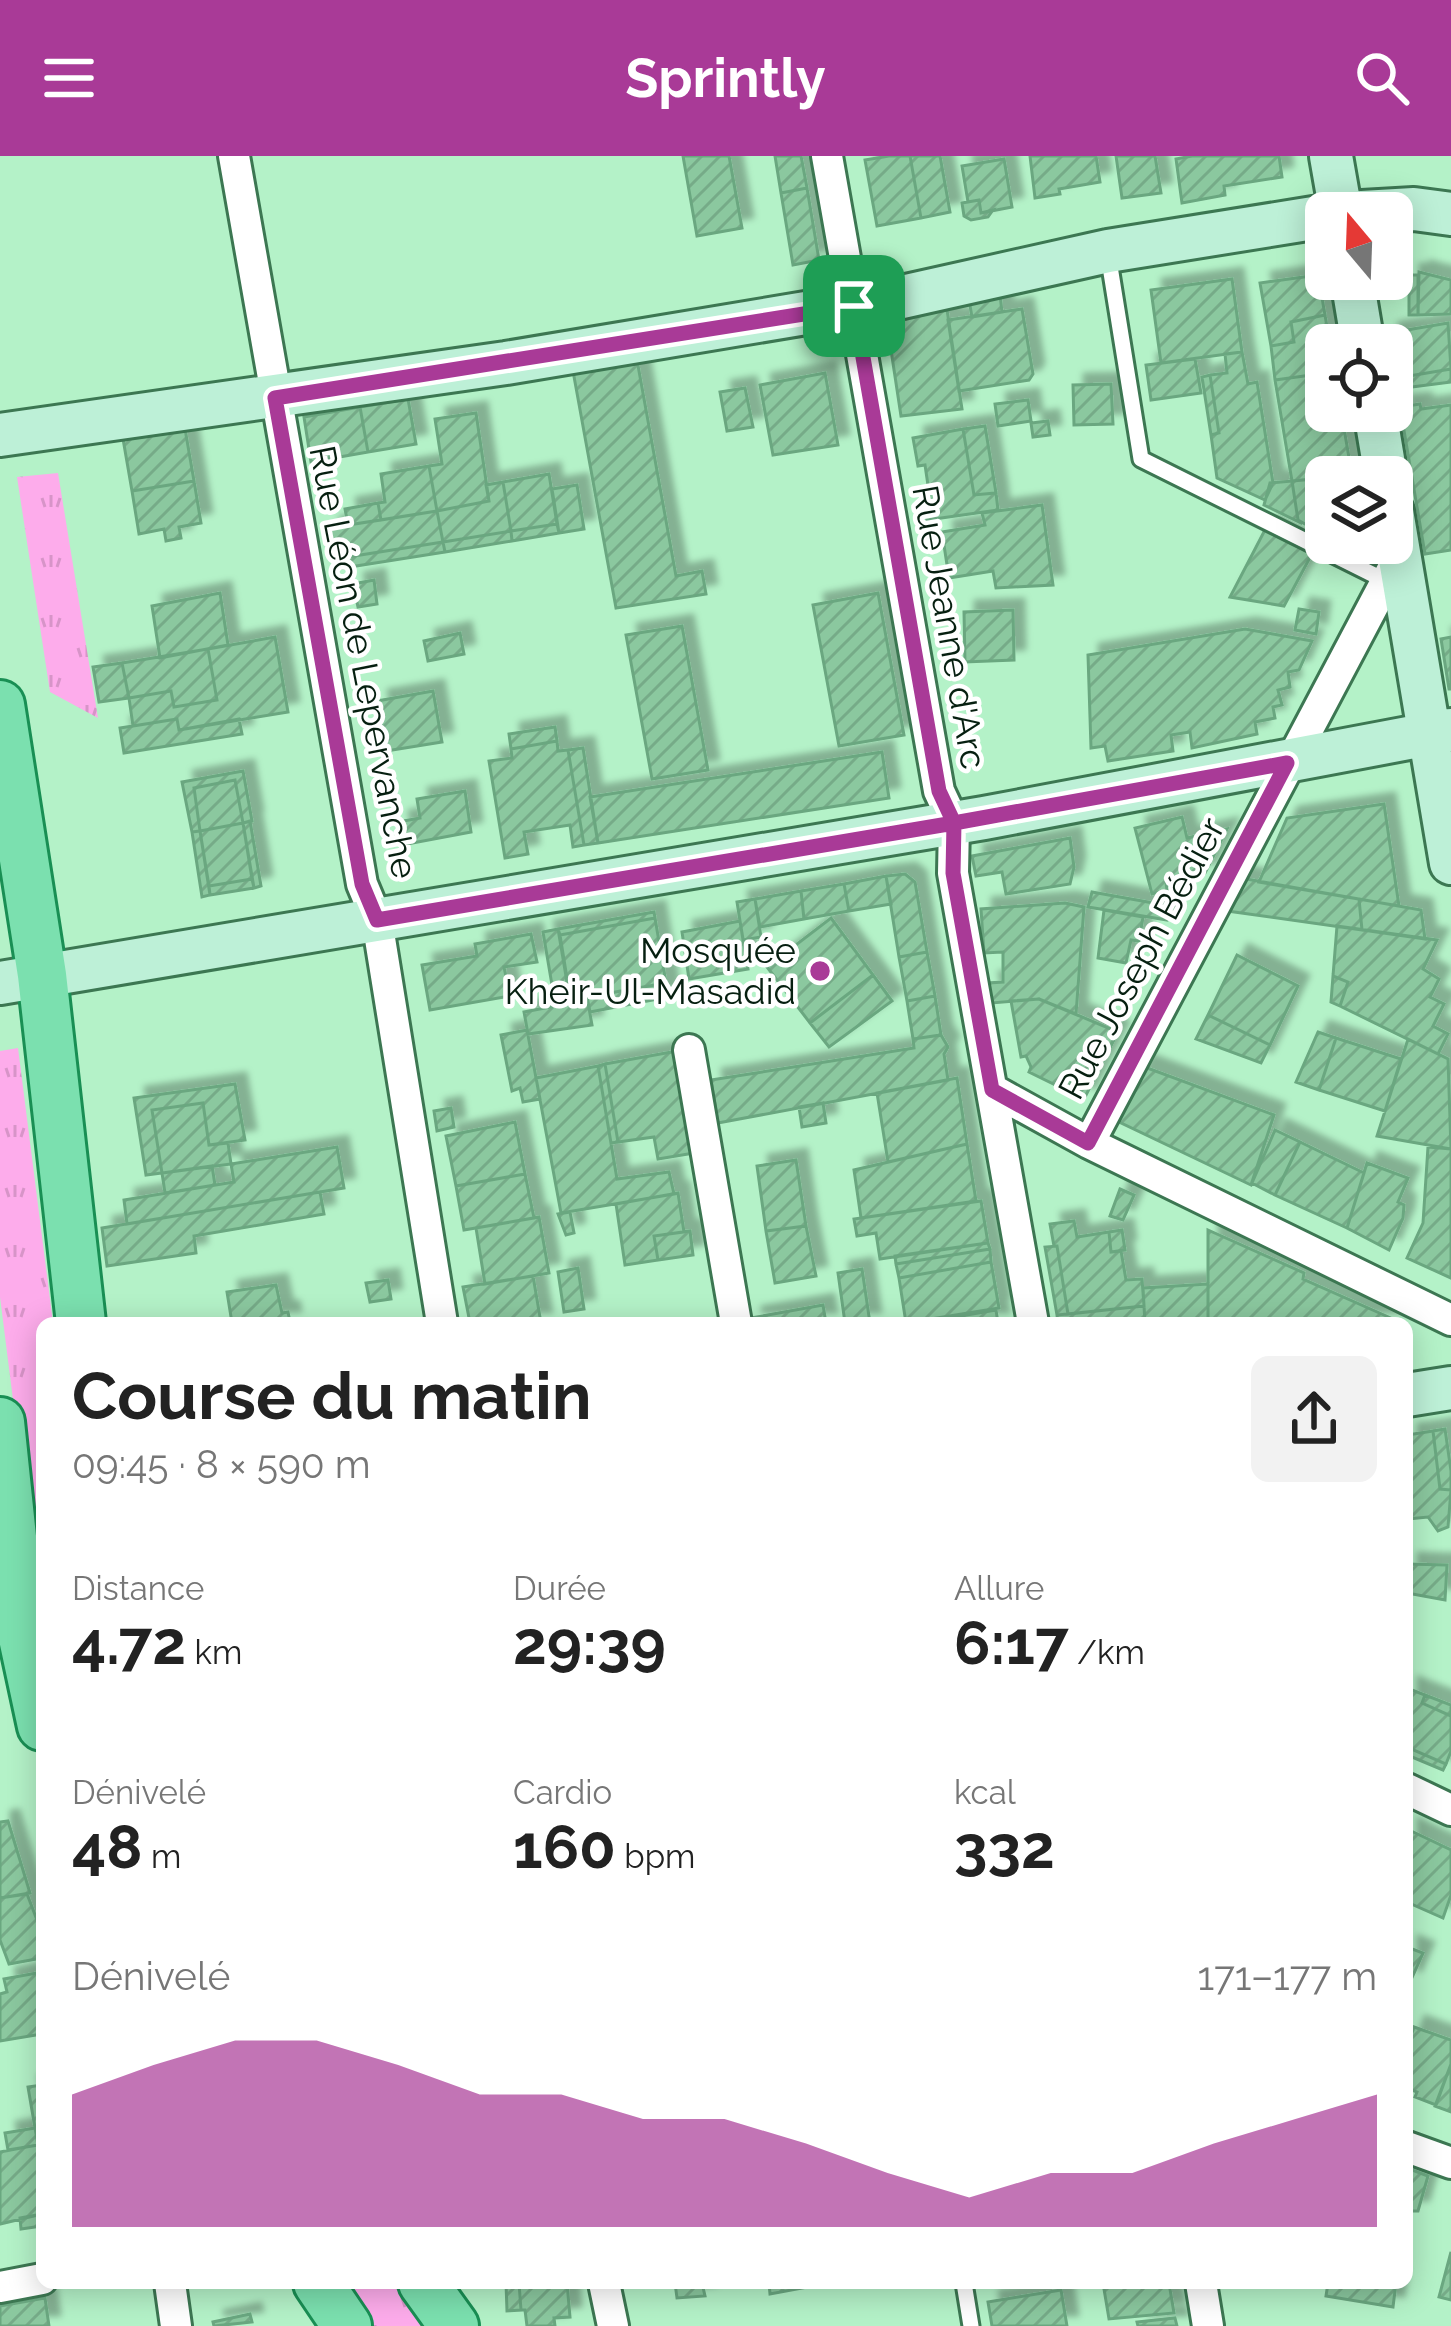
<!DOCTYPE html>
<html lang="fr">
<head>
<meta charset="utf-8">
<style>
  :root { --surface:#fff; --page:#f2f2f2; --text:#222; --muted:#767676; --accent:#a93a97 }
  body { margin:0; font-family:Raleway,sans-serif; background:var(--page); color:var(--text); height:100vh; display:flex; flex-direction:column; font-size:45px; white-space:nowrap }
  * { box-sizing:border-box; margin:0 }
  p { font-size:39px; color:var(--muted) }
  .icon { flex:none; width:66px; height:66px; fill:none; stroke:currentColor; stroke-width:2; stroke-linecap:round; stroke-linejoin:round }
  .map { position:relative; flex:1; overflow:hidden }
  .panel { position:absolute; left:36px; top:1161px; width:1377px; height:972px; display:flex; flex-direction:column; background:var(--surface); border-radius:18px; box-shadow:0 6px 30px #0003 }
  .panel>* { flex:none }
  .needle { width:78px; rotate:341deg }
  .fabs { position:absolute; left:1305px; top:36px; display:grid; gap:24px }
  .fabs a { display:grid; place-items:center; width:108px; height:108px; border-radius:18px; background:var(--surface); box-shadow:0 6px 30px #0003; font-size:60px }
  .pin { position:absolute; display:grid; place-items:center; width:102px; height:102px; color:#fff; margin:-51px; border-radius:24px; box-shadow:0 6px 18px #0006 }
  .round { display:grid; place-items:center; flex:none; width:126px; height:126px; border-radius:18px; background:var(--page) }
  .overview { display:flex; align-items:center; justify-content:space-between; height:204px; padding:0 36px }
  h1 { font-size:66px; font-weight:700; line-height:90px }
  .figures { display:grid; grid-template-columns:repeat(3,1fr); gap:18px; height:204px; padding:12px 36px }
  .figures div { display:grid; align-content:center }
  .figures b { font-size:60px; font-weight:700 }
  .figures small { font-size:33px; font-weight:400 }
  .figures p { font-size:33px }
  .chart { height:336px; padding:24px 36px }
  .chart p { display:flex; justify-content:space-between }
  .chart svg { width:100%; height:216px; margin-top:12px; fill:var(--accent); opacity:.7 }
  header { display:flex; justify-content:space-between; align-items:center; height:156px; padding:0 36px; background:var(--accent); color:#fff; font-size:54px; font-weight:700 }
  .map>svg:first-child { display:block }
</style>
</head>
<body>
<header><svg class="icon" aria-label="menu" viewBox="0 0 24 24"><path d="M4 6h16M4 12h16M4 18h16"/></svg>Sprintly<svg class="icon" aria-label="search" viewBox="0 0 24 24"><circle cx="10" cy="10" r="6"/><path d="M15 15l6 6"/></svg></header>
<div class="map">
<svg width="1451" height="2170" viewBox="0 0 1451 2170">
  <defs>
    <pattern id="grass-tufts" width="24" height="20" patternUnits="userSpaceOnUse" patternTransform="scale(3)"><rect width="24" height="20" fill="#fdaceb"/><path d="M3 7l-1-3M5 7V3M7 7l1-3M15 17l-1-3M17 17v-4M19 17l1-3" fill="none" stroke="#d794c8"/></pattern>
    <pattern id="building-hatch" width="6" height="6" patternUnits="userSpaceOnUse" patternTransform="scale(3)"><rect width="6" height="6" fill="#8bc89f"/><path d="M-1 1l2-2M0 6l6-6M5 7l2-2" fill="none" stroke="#76ab88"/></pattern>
    <filter id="shadow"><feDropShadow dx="11" dy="-11" stdDeviation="3" flood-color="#0004"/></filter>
  </defs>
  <rect width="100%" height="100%" fill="#b4f2c8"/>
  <!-- grass -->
  <path fill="url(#grass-tufts)" d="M58 317 98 562 50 536 17 321Z
    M18 892 53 1167H42V1432L37 1433 0 1141V895Z
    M329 2127H393L423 2170H359Z"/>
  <!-- building -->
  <path fill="url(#building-hatch)" stroke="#6ba780" stroke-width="3" filter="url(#shadow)" d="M683 0H729L742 72 697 80Z
    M775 0H801L807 32 781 37Z
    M889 0H910L921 62 877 70 865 4Z
    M910 0H940L950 56 921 62Z
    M1030 0H1096L1100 26 1059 33 1060 38 1035 42Z
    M1116 0H1155L1161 37 1122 42Z
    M1192 0H1279L1282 21 1224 30 1225 39 1182 47 1176 3Z
    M1004 3 1012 51 981 57 979 44 968 46 962 10Z
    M807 32 819 104 793 109 781 37Z
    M979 44 981 57 993 54 988 61 971 64 964 60 962 47Z
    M1419 116 1451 124V158L1418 159Z
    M1318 119 1325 159 1291 166 1294 186 1271 190 1260 127Z
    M1409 119H1418V159H1409Z
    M1232 123 1242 196 1161 207 1151 134Z
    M1000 139 1002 156 972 161 969 144Z
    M946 147 962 253 901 260 888 174 902 153Z
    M1022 153 1033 218 1029 224 959 235 948 164Z
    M1325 159 1330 189H1326V217L1275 224 1271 190 1294 186 1291 166Z
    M1448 167 1451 213 1403 221 1395 176Z
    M1395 176 1403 221 1451 213V226L1396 233 1392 189H1389L1387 178Z
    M1242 196 1248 228 1257 226 1273 327 1265 344 1217 322 1211 279 1219 277 1210 219 1227 217 1225 198Z
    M1195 203 1201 237 1151 244 1146 209Z
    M637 204 676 420 702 415 706 438 616 452 573 215Z
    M825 217 838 289 773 299 760 229Z
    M1326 217V255H1341L1352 319 1292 325 1275 224Z
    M1210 219 1219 277 1211 279 1202 221Z
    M1111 228 1113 268 1074 269 1073 229Z
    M745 232 753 271 727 275 720 236Z
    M408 243 416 288 368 296 360 251Z
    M1028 244 1031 265 998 270 995 248Z
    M1420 248 1421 253 1451 249V394L1425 398 1400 251Z
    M360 251 368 296 311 306 304 261Z
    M476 257 489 345 437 355 429 310 442 308 435 263Z
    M1048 265 1050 279 1033 281 1031 267Z
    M184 267 194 325 132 335 122 277Z
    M985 270 996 337 974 339 963 273Z
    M963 273 974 339 996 337 998 354 927 364 922 337 929 336 925 309 918 310 913 282Z
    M429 310 437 355 381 364 378 347 385 346 381 318Z
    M549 318 557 368 511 375 503 326Z
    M1326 322V380L1298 364 1292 325Z
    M194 325 201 367 179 371 181 382 166 385 164 373 139 378 132 335Z
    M1292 325 1298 364 1299 366 1264 349 1270 327Z
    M503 326 511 375 443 386 437 355 489 345 486 329Z
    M577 329 584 373 559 377 552 333Z
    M378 347 381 364 348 369 345 353Z
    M1042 349 1053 429 996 432 993 415 949 422 942 376 985 369 982 357Z
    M437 355 443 386 335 403 329 372Z
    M557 368 559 377 512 385 511 375Z
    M1267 370 1314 394 1284 450 1230 441Z
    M511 375 512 385 445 396 443 386Z
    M443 386 445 396 337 413 335 403Z
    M374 424 377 448 358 451 353 428Z
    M220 437 228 489 160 502 152 450Z
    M878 437 904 579 839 590 813 449Z
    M1299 453 1319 456 1316 478 1295 474Z
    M1013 454 1014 504 965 506 964 456Z
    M682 470 708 614 652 623 626 479Z
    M1245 473 1312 485 1299 514 1288 516 1290 531 1278 534 1282 549 1273 551 1275 562 1255 566 1257 578 1192 592 1190 576 1171 579 1173 595 1108 605 1105 590 1091 592 1088 499Z
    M460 477 464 498 428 505 424 485Z
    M275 481 288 556 179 574 177 563 133 570 129 542 171 535 174 551 217 544 208 493Z
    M1451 481V533H1449L1441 483Z
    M208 493 217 544 174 551 171 535 129 542 122 507Z
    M122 507 129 542 99 546 93 511Z
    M433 535 442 586 386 595 377 545Z
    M177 563 179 574 239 563 242 578 124 597 120 572Z
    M555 571 557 585 511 593 509 578Z
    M557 585 558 595 568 594 584 689 573 691 570 669 524 676 528 698 505 702 489 605 512 602 511 593Z
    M583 592 598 687 584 689 568 594Z
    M882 596 889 642 598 687 590 641Z
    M243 615 252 665 243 667 235 624 194 632 200 675 192 676 182 626Z
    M235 624 243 667 200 675 194 632Z
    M465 635 471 676 402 689 398 666 420 662 417 643Z
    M1384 648 1399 750 1259 726 1287 662Z
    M1182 661 1187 682 1227 673 1205 717 1166 726 1167 734 1152 738 1135 672Z
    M250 665 261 730 254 732 243 667Z
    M243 667 252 723 209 730 200 675Z
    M200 675 210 739 202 741 192 676Z
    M1070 682 1074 711 1070 728 1006 738 1002 716 976 720 972 700Z
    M905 718 915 726 927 796 899 801 886 720Z
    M886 720 891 748 849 755 844 728Z
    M1235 721 1359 743 1362 774 1220 754Z
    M252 723 254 732 210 739 209 730Z
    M844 728 849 755 804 763 801 735Z
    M801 735 804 763 760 771 755 743Z
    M1092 736 1170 750 1167 764 1088 751Z
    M755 743 761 781 743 784 737 746Z
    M1359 743 1421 754 1425 783 1362 774Z
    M1065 747 1084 751 1076 858 1039 843 992 847 988 827 1003 826V796L984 797 981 753Z
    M1104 754 1143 761 1139 785 1131 784 1126 807 1098 802Z
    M654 756 655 762 560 779 558 773Z
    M655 762 666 827 587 841 592 869 528 878 524 856 571 847 560 779Z
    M831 762 873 819 810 867 767 811Z
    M740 765 748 813 689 823 682 776Z
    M1337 770 1437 784 1423 813 1439 823 1430 841 1444 848 1433 870 1448 878 1438 898 1340 850 1348 826 1333 820Z
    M558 773 568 832 553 835 543 776Z
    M531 778 537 806 504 811 510 840 430 854 422 809 477 800 475 788Z
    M927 796 935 840 907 845 899 801Z
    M1237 799 1298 830 1270 889 1208 859Z
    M873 819 892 845 829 891 810 867Z
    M1333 820 1348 826 1340 850 1331 846Z
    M666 827 668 841 590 856 587 841Z
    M935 840 941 879 913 883 907 845Z
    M1039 843 1118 876 1084 943 1029 916 1031 911 1026 900 1021 901 1011 845Z
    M1208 859 1270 889 1261 907 1196 883Z
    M527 874 540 943 523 946 520 932 512 935 501 879Z
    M1318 876 1336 882 1319 934 1296 926Z
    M941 879 948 891 944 898 948 924 718 967 711 924 914 892 913 883Z
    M1336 882 1401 903 1385 955 1319 934Z
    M1408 883 1448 903 1451 993 1377 980Z
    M677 895 694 997 658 1003 654 981 618 986 605 908Z
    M605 908 618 986 611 987 598 910Z
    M598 910 617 1023 669 1016 674 1038 561 1057 536 922Z
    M1142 910 1274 959 1251 1029 1115 964Z
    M957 922 967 988 888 1006 877 937Z
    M235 928 245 984 209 989 203 947 152 954 162 1017 146 1019 134 942Z
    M203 947 209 989 228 987 231 1008 162 1017 152 954Z
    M823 947 826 967 802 971 799 951Z
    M451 952 454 971 437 975 434 955Z
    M515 966 525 1018 456 1030 446 980Z
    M1275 974 1300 986 1275 1039 1252 1027Z
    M1300 986 1364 1017 1347 1072 1275 1039Z
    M967 988 976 1045 861 1062 854 1014Z
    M337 991 344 1032 127 1068 124 1044 234 1026 231 1008Z
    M1428 991 1451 993V1122L1407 1102 1423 1067Z
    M796 1004 806 1070 766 1075 757 1010Z
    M1367 1007 1408 1022 1398 1046 1404 1049 1403 1062 1389 1094 1347 1072Z
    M212 1010 215 1029 165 1037 162 1017Z
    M525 1018 534 1062 464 1074 456 1030Z
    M1120 1033 1134 1039 1123 1064 1110 1060Z
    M320 1036 324 1058 194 1080 196 1097 107 1110 102 1072Z
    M678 1037 684 1076 654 1080 658 1104 625 1109 616 1048Z
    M981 1045 988 1087 880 1103 876 1077 857 1080 854 1063Z
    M570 1056 574 1077 566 1079 558 1058Z
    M539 1061 549 1117 485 1128 476 1072Z
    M1074 1065 1077 1081 1109 1076 1111 1096 1121 1095 1126 1124 1142 1123 1144 1150 1068 1158 1057 1090H1054L1050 1068Z
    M806 1070 816 1120 775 1127 766 1075Z
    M1122 1074 1125 1094 1111 1096 1109 1076Z
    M1208 1074 1304 1117 1303 1123 1402 1167H1208Z
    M690 1075 693 1099 658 1104 654 1080Z
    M988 1087 990 1093 896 1108 895 1100Z
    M1057 1090 1068 1158 1057 1159 1045 1091Z
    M990 1093 991 1106 899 1122 896 1108Z
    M991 1106 999 1152 906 1167 899 1122Z
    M578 1112 584 1153 564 1156 558 1116Z
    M862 1113 870 1167H845L838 1117Z
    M533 1120 541 1167H470L463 1131Z
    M388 1124 391 1143 370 1146 366 1127Z
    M1208 1128V1167H1145L1143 1132Z
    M276 1129 282 1157 288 1156 290 1166 232 1167 227 1136Z
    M823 1149 826 1167H752L751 1162Z
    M1144 1150 1145 1167H1058L1057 1159Z
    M996 1154 998 1167H938L937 1164Z
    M1445 1273 1451 1315V1334L1440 1333 1433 1275Z
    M1433 1275 1440 1333 1451 1334 1448 1371 1438 1375 1428 1361 1407 1363V1279Z
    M1407 1408 1447 1409 1445 1444 1407 1437Z
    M1407 1532 1425 1539 1422 1547 1451 1560V1595L1446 1608 1407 1591Z
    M1425 1539 1451 1549V1560L1422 1547Z
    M1407 1591 1446 1608 1443 1614 1407 1599Z
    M8 1665 30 1737 0 1742V1666Z
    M1407 1673 1451 1694V1739L1443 1762 1407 1746Z
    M27 1738 42 1777V1802L9 1808 0 1784V1742Z
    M1407 1791 1423 1797 1410 1826 1407 1824Z
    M42 1816V1878L0 1885V1838L7 1836 4 1823Z
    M1414 1871 1451 1884V1908L1436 1949 1415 1941 1417 1936 1407 1932V1891Z
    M1451 1908V1956L1435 1950Z
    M42 1929V1971L35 1972 28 1931Z
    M35 1972 38 1989 8 1994 5 1977Z
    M42 1988V2058L0 2068V1996Z
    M1407 2012 1428 2020 1418 2055H1407Z
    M42 2058V2070L21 2073 20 2062Z
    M1451 2096V2144L1439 2141Z
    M506 2127H519L521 2154 507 2155Z
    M519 2127H567L570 2161 554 2162 555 2170H527L525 2154H521Z
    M675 2127H702L705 2140 677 2142Z
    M769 2127H829L770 2138Z
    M1103 2127H1169L1174 2157 1109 2163Z
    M1328 2127H1396L1393 2151 1326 2140Z
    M1061 2134 1067 2170H992L988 2146Z
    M45 2142 49 2170H0V2150Z
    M250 2158 252 2166 214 2170 213 2166Z
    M1175 2162 1177 2170H1138L1137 2166Z"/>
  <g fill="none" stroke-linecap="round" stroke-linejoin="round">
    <!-- lane casing -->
    <g stroke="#3c7752" stroke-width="21">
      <path id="lane" d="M1108 98 1141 303 1386 425
        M964 2127 971 2170"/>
    </g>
    <!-- street casing -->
    <g stroke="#3c7752" stroke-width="36">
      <path id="street" d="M234 0 362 728 377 764 442 1167
        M827 0 939 635 954 667 953 717 1033 1167
        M689 894 736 1167
        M993 934 1089 987 1451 1164
        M1089 987 1400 399
        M1407 1633 1451 1654
        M1407 1991 1451 2007
        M170 2127 176 2170
        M604 2127 613 2170
        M1201 2127 1208 2170
        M0 2131 42 2123"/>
    </g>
    <!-- secondary casing -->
    <g stroke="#3c7752" stroke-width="48">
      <path id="secondary" d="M1331 0 1341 57
        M1345 57 1414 53 1451 58
        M1352 123 1363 189
        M1375 255 1386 321
        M0 279 506 207 902 141 1108 95 1326 60
        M1392 355 1451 707
        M0 827 984 662 1451 574
        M1407 1239 1451 1232"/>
    </g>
    <!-- primary casing -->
    <g stroke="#198f54" stroke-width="54">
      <path id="primary" d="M0 549 42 819 81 1167
        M0 1266 22 1477 42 1570
        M318 2127 347 2170
        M423 2127 454 2170"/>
    </g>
    <!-- lane -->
    <use href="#lane" stroke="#fff" stroke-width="15"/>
    <!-- street -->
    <use href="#street" stroke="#fff" stroke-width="30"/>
    <!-- secondary -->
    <use href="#secondary" stroke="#bdf0d7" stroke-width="42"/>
    <!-- primary -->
    <use href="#primary" stroke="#7be0af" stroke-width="48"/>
  </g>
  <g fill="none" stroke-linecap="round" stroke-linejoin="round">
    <!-- route casing -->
    <g stroke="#fff" stroke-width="24">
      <path id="route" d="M854 150 275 242 362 728 377 764 954 667 953 717 992 934 1088 987 1287 607 954 667 939 635 854 150"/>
    </g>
    <!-- route -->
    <use href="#route" stroke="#a93a97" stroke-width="15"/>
  </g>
  <!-- markers -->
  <circle fill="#a93a97" stroke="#fff" stroke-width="4.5" cx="820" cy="815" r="12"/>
  <g text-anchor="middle" stroke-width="9" stroke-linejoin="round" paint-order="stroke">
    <!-- street labels -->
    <g font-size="36" fill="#061f10" stroke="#fff">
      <text transform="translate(950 471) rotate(80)" y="13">Rue Jeanne d'Arc</text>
      <text transform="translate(364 506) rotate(79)" y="13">Rue Léon de Lepervanche</text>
      <text transform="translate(1141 802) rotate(-62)" y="13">Rue Joseph Bédier</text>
    </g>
    <!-- poi labels -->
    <g font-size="36" fill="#061f10" stroke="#fff" text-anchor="end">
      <text x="796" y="807">Mosquée<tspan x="796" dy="41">Kheir-Ul-Masadid</tspan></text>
    </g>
  </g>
</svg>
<div class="fabs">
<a><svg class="needle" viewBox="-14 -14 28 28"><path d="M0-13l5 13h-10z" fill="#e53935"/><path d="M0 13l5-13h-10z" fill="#767676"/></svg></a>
<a><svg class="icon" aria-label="locate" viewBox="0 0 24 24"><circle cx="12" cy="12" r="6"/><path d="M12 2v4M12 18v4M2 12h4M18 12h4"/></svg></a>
<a><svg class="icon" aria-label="layers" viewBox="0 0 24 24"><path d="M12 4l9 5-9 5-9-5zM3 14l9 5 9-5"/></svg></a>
</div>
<div class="pin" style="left:854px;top:150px;background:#1e9e55"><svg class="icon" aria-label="arrive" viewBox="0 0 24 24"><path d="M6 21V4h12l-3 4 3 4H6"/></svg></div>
<section class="panel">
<div class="overview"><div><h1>Course du matin</h1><p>09:45 · 8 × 590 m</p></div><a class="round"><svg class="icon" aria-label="share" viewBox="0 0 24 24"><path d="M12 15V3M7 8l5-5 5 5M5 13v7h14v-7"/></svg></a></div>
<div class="figures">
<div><p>Distance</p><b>4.72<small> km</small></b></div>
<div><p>Durée</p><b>29:39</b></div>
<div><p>Allure</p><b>6:17<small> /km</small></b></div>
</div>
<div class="figures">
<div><p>Dénivelé</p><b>48<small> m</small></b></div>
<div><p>Cardio</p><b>160<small> bpm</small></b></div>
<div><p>kcal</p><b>332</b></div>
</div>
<div class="chart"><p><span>Dénivelé</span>171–177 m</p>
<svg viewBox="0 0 160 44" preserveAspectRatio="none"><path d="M0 44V17L10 11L20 6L30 6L40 11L50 17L60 17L70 22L80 22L90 27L100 33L110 38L120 33L130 33L140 27L150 22L160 17V44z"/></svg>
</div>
</section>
</div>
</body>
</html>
